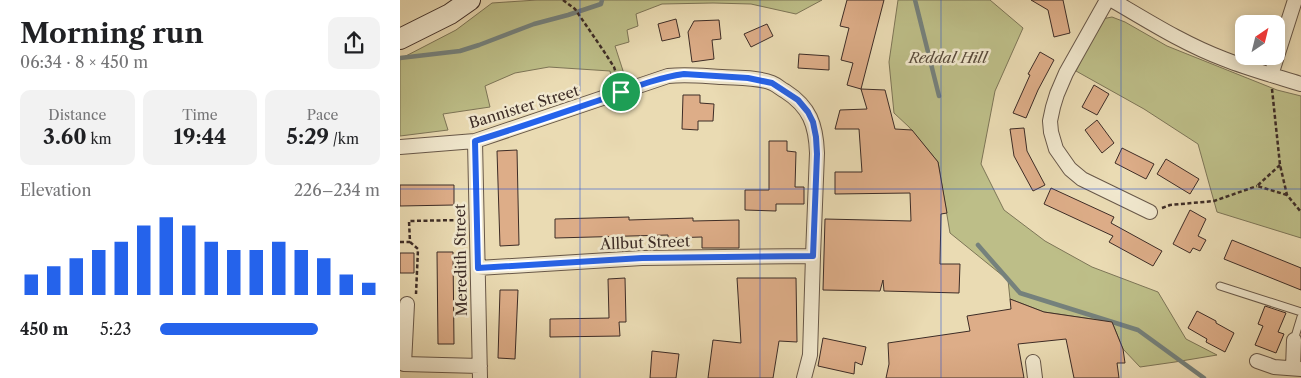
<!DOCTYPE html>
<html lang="en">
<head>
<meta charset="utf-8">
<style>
  :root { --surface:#fff; --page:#f2f2f2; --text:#202124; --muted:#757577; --accent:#2563eb }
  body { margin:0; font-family:"Libre Caslon Text",serif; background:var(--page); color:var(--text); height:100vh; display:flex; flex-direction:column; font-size:19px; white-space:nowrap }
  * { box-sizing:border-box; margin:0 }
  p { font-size:16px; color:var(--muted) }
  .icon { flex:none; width:28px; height:28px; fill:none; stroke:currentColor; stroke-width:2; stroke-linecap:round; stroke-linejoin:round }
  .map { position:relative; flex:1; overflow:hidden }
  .drawer { display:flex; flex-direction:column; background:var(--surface); width:400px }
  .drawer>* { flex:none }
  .needle { width:32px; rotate:35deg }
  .tools { position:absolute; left:835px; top:15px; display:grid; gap:10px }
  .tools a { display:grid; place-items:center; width:50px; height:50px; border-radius:10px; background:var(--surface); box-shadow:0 2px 12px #0003; font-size:25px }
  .pin { position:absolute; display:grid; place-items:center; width:42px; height:42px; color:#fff; margin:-21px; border:2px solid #fff; border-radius:50%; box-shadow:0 1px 5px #0007 }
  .round { display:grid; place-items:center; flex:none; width:52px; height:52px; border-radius:10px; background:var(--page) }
  .summary { display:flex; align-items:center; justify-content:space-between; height:85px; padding:0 20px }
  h1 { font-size:28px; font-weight:700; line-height:38px }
  .metrics { display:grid; grid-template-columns:repeat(3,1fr); gap:8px; height:85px; padding:5px 20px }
  .metrics div { display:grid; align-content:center; border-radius:10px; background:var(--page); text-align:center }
  .metrics b { font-size:21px; font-weight:700 }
  .metrics small { font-size:14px; font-weight:400 }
  .metrics p { font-size:14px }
  .chart { height:140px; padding:10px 20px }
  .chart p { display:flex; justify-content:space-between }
  .chart svg { width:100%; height:90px; margin-top:5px; stroke:var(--accent); stroke-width:6 }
  ul { padding:0 20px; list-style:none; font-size:16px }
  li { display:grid; grid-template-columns:80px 60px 1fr; align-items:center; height:38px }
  li i { height:12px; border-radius:6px; background:var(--accent) }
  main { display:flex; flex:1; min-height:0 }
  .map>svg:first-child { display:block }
</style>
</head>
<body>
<main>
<section class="drawer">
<div class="summary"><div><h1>Morning run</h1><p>06:34 · 8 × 450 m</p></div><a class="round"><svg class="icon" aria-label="share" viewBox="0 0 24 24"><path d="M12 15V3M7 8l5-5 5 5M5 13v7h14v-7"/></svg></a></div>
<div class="metrics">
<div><p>Distance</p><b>3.60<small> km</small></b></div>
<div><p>Time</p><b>19:44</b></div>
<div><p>Pace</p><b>5:29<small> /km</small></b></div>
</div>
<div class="chart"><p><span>Elevation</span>226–234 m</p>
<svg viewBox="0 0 160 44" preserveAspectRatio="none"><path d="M5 44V34M15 44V30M25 44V26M35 44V22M45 44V18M55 44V10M65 44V6M75 44V10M85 44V18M95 44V22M105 44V22M115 44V18M125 44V22M135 44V26M145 44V34M155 44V38"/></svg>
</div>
<ul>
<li><b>450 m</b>5:23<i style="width:72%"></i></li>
</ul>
</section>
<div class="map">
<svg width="901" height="378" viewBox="0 0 901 378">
  <rect width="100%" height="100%" fill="#eadbb3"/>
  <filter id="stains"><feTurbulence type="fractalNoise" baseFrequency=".004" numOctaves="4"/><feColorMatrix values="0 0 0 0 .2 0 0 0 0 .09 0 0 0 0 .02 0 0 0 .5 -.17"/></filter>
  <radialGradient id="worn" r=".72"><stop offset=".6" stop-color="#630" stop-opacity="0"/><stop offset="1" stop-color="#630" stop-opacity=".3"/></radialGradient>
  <!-- green -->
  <path fill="#bdbe88" stroke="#7d7557" d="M137 0H422L396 14 351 4 313 3 262 4 236 14 238 26 227 30 229 42 215 46 226 80 213 85 210 71 149 67 115 73 85 86 90 107 43 114 48 130 0 136V59L56 30 92 3Z
    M498 0H590L623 28 595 91 581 164 604 210 645 241 692 267 758 292 786 339 817 355 775 362 740 367 723 349 712 322 644 312 610 299 608 280 550 233 538 162 509 127 494 113 489 62Z
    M712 17 725 22 767 46 877 90 901 96V238L817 212 798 144 744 109 676 71 702 19Z"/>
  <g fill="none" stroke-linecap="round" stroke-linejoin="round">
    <!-- stream -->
    <path stroke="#75817c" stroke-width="4.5" d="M515 0 539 96
      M0 58 60 51 79 45 134 24 168 15 201 4 202 0
      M578 245 620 293 738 330 804 378"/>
  </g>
  <!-- building -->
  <path fill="#ddad88" stroke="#3d2c26" d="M447 0H484L461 89 447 85 453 63 441 60 449 28 440 26Z
    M631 0H663L670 33 654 37 648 10Z
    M276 19 280 37 262 41 258 24Z
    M319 20 321 39 312 40 314 59 292 62 288 32 294 21Z
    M367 24 373 36 351 47 344 34Z
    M640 52 654 60 638 90 626 118 613 113 630 75 628 74Z
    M399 54 429 56V70L398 68Z
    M694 85 709 94 697 115 682 107Z
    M461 89 485 90 495 129 512 130 538 162 547 213 541 214 540 264H560L559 293 484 291 483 280 480 291 423 290 425 219 511 221 510 193 435 194V172H462L459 129H435L440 110 467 109Z
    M283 95H300V103L314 104 313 121H298V130L282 129Z
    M697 120 714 143 702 153 685 130Z
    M624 128 627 151 645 185 633 191 614 156 610 129Z
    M369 141H387V151L396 152 395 187H404V204H376V211L345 210V190H369Z
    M722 148 754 164 746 179 715 163Z
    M117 150 119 245 100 246 97 151Z
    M766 159 799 179 790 194 757 174Z
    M0 185H54V205L0 206Z
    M651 188 714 217 711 223 762 251 753 266 709 242 713 236 644 204Z
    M790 210 806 219 798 236 806 240 800 251 793 248 790 253 773 244Z
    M229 217V220L293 218V221L339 220V248H302V237L268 238V235L155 238V219Z
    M832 240 901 268V290L824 259Z
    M37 252H53L54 344H38Z
    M0 253H14V273H0Z
    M225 278 226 322H219L220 336 150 337V319L209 318 208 279Z
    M337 278H396L397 342 379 341 373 378H308L313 340 341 343Z
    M100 290H118L115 359 98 358Z
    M610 299 644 312 712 322 723 349 725 363H717L719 378H674L666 339 618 344 624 378H486L489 364 488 343 570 331 567 316 611 309Z
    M865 306 886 313 878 332 884 334 876 353 855 345 863 326 858 324Z
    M797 311 816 321V323L834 333 825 352 806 342 807 339 788 328Z
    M423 338 466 347 462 365 455 362 454 374 418 366Z
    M252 351 279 354 276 378H250Z"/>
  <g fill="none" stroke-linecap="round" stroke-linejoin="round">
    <!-- lane casing -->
    <g stroke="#685849" stroke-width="9">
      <path id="lane" d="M820 286 901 312
        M894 340 901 317"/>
    </g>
    <!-- street casing -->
    <g stroke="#685849" stroke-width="16">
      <path id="street" d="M707 0 666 73 657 94 653 107 650 121 651 132 656 149 670 169 682 179 750 212
        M712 0C748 21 784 44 824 59 849 69 875 76 901 84
        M871 75 895 0
        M75 141 80 378
        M0 147 75 141 268 76C287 74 303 76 322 77 338 78 357 77 372 83 377 85 381 89 385 91 410 107 416 125 417 153L413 256 410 355 404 378
        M78 268 242 258 413 256
        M7 304 4 364 80 366
        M857 361 874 367 901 369
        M633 362 635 378
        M893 368 894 340"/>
    </g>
    <!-- secondary casing -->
    <g stroke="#3d2c26" stroke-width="22">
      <path id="secondary" d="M0 39 50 14 70 0"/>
    </g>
    <!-- path -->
    <path stroke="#3d2c26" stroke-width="2.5" stroke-dasharray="4 2.5" stroke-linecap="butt" d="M163 0 175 9 203 50 214 67 218 80
      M872 89 880 165 887 195 901 212
      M880 165 857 186 887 195
      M762 208 770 205 814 201 857 186
      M0 242H10L9 221 63 220
      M10 242 18 249 16 294"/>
    <!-- lane -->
    <use href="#lane" stroke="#f1e8ce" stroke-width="7"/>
    <!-- street -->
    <use href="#street" stroke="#f1e8ce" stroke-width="14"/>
    <!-- secondary -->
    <use href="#secondary" stroke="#f1e8ce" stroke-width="20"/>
  </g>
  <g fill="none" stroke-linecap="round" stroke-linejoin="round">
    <!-- route casing -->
    <g stroke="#fff" stroke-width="10">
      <path id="route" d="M284 74 348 78 372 83 398 100 408 112 413 122 416 137 417 154 413 256 242 258 78 268 75 141C118 128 161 113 203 99 230 89 255 78 284 74Z"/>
    </g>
    <!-- route -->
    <use href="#route" stroke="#2563eb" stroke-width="6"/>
  </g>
  <!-- grid -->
  <path fill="none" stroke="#1d4ed8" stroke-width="1" stroke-opacity="0.55" d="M180 0V378M360 0V378M541 0V378M721 0V378M0 189H901"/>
  <g text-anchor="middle" stroke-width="5" stroke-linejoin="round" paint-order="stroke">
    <!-- park labels -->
    <g font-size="15" font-style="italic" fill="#57493a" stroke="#f1e8ce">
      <text x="548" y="63">Reddal Hill</text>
    </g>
    <!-- street labels -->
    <g font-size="15" fill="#3d2c26" stroke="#f1e8ce">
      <text transform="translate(124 107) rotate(-17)" y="5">Bannister Street</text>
      <text transform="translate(245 243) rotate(-2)" y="5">Allbut Street</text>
      <text transform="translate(61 260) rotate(-91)" y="5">Meredith Street</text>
    </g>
  </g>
  <rect width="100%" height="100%" filter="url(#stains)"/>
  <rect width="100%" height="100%" fill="url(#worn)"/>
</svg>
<div class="tools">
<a><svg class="needle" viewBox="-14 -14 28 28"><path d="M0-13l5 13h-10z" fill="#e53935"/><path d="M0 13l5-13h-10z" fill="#757577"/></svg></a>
</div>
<div class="pin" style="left:221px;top:92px;background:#1e9e55"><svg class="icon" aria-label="arrive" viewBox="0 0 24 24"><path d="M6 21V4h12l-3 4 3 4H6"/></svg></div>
</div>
</main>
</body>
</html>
